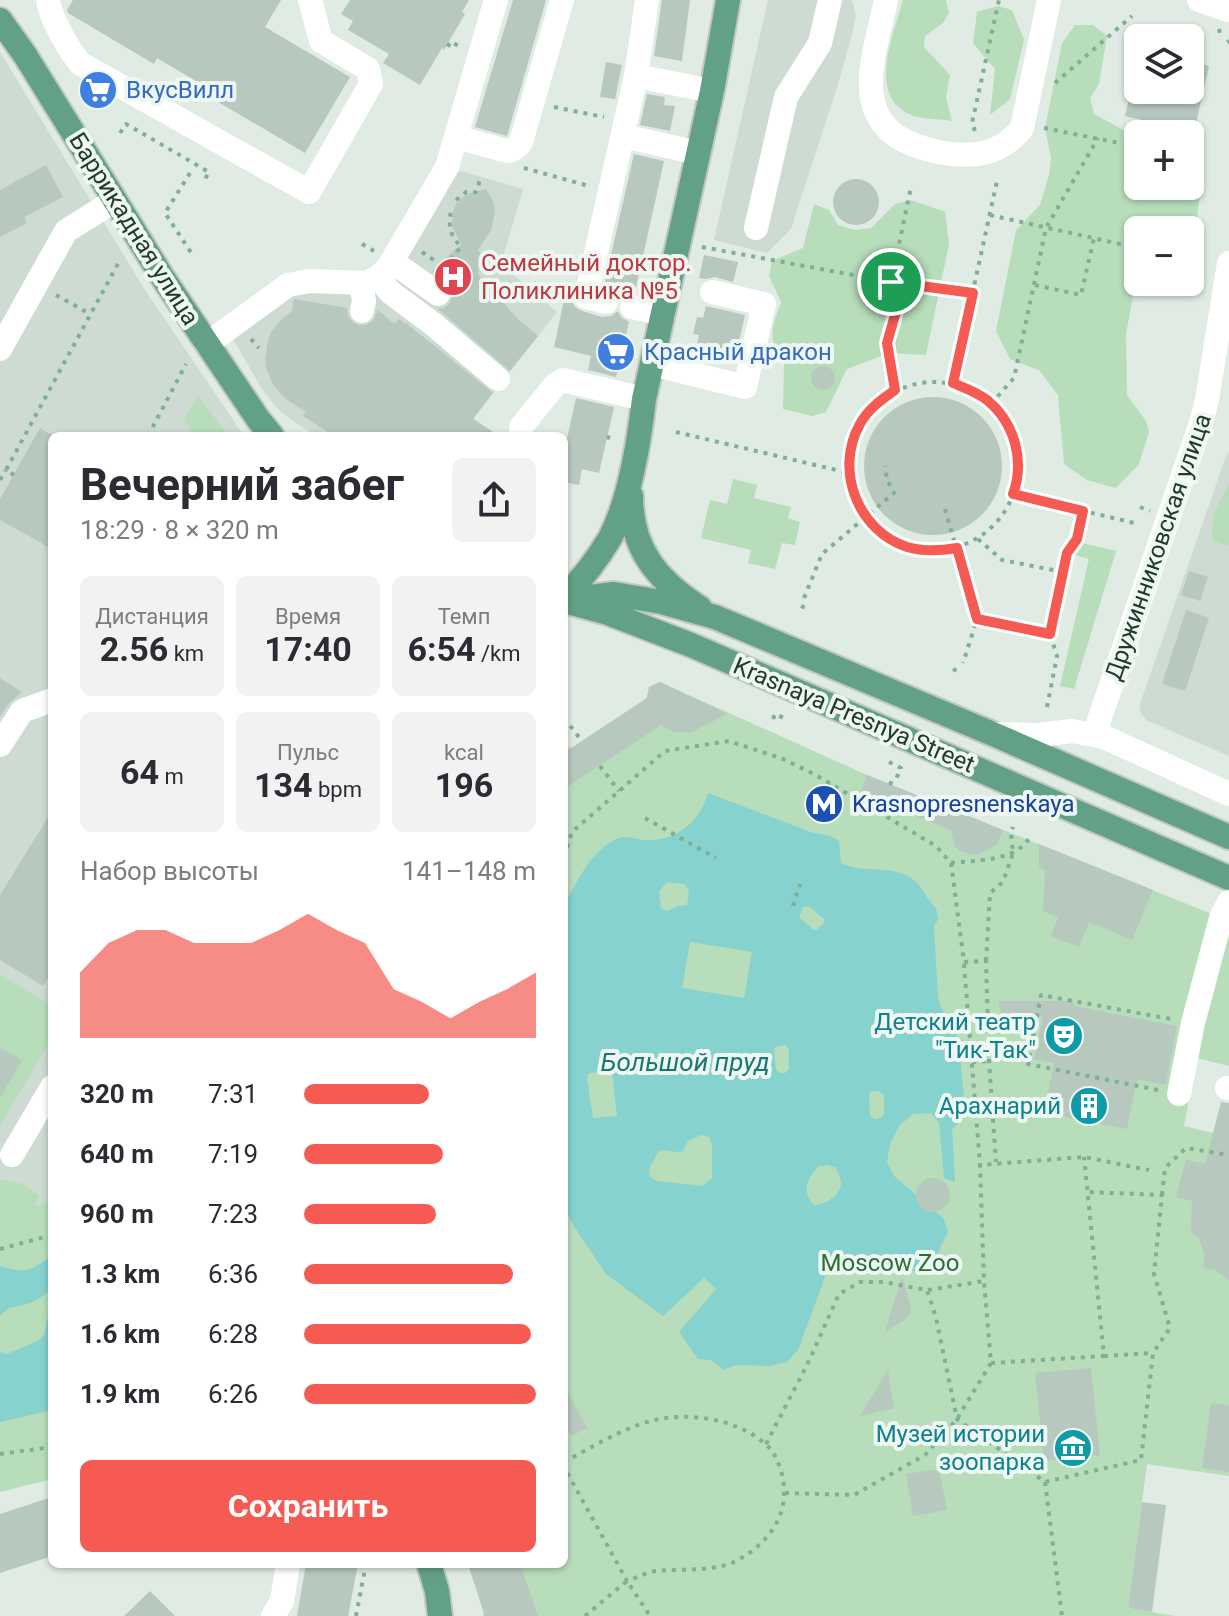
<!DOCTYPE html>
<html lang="ru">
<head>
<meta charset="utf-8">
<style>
  :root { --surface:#fff; --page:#f2f2f3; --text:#2b2b33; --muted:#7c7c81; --accent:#f55b53 }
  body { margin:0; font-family:Roboto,sans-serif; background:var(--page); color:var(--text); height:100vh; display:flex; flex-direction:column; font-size:30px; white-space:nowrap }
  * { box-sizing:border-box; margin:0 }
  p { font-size:26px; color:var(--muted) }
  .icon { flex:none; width:44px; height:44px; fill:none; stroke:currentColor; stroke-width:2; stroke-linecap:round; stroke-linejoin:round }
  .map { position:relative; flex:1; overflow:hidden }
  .panel { position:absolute; left:48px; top:432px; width:520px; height:1136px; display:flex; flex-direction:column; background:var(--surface); border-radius:12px; box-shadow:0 2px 6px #0004 }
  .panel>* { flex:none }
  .tools { position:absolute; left:1124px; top:24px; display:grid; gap:16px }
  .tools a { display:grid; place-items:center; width:80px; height:80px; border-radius:12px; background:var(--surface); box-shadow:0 2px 6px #0004; font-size:40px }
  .pin { position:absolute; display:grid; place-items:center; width:68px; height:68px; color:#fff; margin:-34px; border:4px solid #fff; border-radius:50%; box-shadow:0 2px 8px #0007 }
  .round { display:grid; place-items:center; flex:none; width:84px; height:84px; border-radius:12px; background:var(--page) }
  .head { display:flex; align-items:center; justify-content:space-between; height:136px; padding:0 32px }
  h1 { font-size:44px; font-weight:700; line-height:60px }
  .stats { display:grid; grid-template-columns:repeat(3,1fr); gap:12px; height:136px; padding:8px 32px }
  .stats div { display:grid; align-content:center; border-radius:12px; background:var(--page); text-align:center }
  .stats b { font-size:34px; font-weight:700 }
  .stats small { font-size:22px; font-weight:400 }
  .stats p { font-size:22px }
  .chart { height:224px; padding:16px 32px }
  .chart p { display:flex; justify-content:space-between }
  .chart svg { width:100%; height:144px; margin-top:8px; fill:var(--accent); opacity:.7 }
  .action { display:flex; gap:16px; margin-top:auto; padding:16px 32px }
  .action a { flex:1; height:92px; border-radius:12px; background:var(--accent); color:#fff; font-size:32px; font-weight:700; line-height:92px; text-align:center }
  ul { padding:0 32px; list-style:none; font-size:26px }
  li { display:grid; grid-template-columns:128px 96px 1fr; align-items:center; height:60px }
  li i { height:20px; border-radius:10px; background:var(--accent) }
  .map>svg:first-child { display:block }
</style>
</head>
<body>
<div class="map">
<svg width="1229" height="1616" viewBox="0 0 1229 1616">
  <rect width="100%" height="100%" fill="#dfebe3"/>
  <!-- built -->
  <path fill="#cddbd2" d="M768 0H852L856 15 852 35 838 84 791 229 767 253 714 240Z
    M0 52 145 290 244 436H52V1006L0 974Z
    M461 171 523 189 501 264 557 312 473 418 499 436H316L290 419 276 407 262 389 233 339 292 292 354 293 458 172Z
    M1227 453 1229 454V756L1146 720 1140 711V704Z
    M52 1038V1201L0 1213V1126Z"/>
  <!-- green -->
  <path fill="#b7ddba" d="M903 0H946L949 13 943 23 925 36 924 47 950 75 946 98 952 121C941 119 918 119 909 114 867 94 894 33 903 0Z
    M998 6 1012 10 1024 40 1010 99 990 115 995 69 973 43 977 12Z
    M1075 25H1093L1107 36 1099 84 1090 98 1094 114 1138 138V186H1190V138L1201 143 1204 158 1190 277V230H1138L1139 282 1135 286 1126 334 1127 395 1146 421 1149 432 1139 464 1116 488 1087 480 1064 464 1058 395 1039 370 1010 359 996 331 1016 230 1040 205 1049 175 1051 158 1045 128 1062 43Z
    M911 200 945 212 949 244 926 355 890 353 847 369 826 412 812 416 783 409 784 362C766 338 772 329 781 302L769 276 772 261 803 248 814 204 829 210 838 225 855 230 871 228 895 204Z
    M198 395 228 436H187L191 429 184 421Z
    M733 479 757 485 754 498 791 507 788 518 800 522 795 545 782 543 775 569 748 563 751 550 701 538 710 500 727 504Z
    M1229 483V546L1214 541C1207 521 1221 501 1229 483Z
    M1082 543 1116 551 1074 689 1060 686 1089 559 1075 555Z
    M660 682 867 775 1229 921V1066L1197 1058 1184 1126 1229 1137V1476L1147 1464 1128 1608 1175 1616H483L484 1613 468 1564H564V745L571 748 647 698 649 687Z
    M0 974 52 1006V1038L0 1126Z
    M0 1179 24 1184 39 1196 36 1205 52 1201V1479L0 1492Z"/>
  <!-- water -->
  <path fill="#85d2cf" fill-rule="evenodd" d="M708 793 813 833 828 835 839 841 841 863C860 874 890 864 911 878 922 884 926 900 936 908L938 919 934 926 938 997 940 1005 957 1035 960 1056 965 1109 961 1121 952 1129 955 1182 944 1178 939 1123 931 1113 913 1114 899 1126 890 1144 887 1162 894 1176 943 1218 948 1231 932 1267 921 1272 846 1259 836 1261 829 1266 798 1350 787 1362 770 1366 735 1365 724 1370 711 1360 698 1359 679 1332 716 1289 704 1278 663 1316 606 1274 575 1228 564 1208V905C578 881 591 849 619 838 626 835 635 839 643 840 676 842 699 823 708 793ZM667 882 685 884 689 892 687 905 678 906 667 911 661 908 659 892ZM810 907 824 919V923L817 930H814L799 917 803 907ZM690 942 752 952 744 998 682 988ZM785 1045 789 1049V1069L785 1073H780L776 1070 774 1049 777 1046ZM612 1071 617 1116 593 1118 587 1079 589 1073ZM871 1091H879L884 1095V1115C879 1120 875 1120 870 1116L869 1095ZM701 1135 709 1137 712 1144V1178L703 1186 657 1181 650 1177 649 1169 658 1152C667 1148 673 1154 683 1151L688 1141ZM828 1165 836 1168C838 1172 841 1179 841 1183 841 1195 825 1205 814 1205 801 1192 807 1178 819 1166Z
    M52 1256V1288C40 1300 27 1306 10 1307L0 1316V1266C28 1274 28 1271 52 1256Z
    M50 1316H52V1410L0 1422V1352L7 1354 38 1341 45 1334 47 1320Z"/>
  <!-- building -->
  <path fill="#b7c8be" d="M73 0H281L265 27 350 77 305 153 213 99 217 93 189 77 157 58 154 64 68 13 67 10Z
    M350 0H469L462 12 465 14 444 50 442 48 420 85 383 63 389 54 348 30 353 21 341 14Z
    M513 0H546L507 136 475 127Z
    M662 0H690L682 61 654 56Z
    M1190 61 1209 66 1194 132 1125 116 1131 90H1190Z
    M606 62 622 65 615 99 600 97Z
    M647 94 665 97 664 105 675 106 670 131 640 125Z
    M634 154 664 161 635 292 627 293 620 298 616 291 604 286Z
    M46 165 63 197 24 217 27 223 0 237V190Z
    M833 202a23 23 0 1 1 46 0a23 23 0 1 1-46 0Z
    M486 189 493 201 495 211 491 230 478 250 481 253 479 256 481 261 478 274 519 320 538 336 510 371 438 309 444 308 450 303 453 295 452 288 447 282 432 271 461 244 452 226 453 211 457 202 467 194Z
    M704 255 738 262 733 282 715 277 705 279 699 278Z
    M294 299 347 308 348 316 352 322 358 325H366L373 321 378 310 394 324 399 319 405 324 406 323 493 393 473 419 499 436H334L303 416 306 412 286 399 273 385 266 368 265 359 268 341 271 332 283 318 292 311Z
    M564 300 572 302 575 307 582 311 602 317 611 316 618 311 621 317 629 322 616 377 588 370 591 356 554 347Z
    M706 306 745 315 734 363 695 354 699 335 693 334 697 317 703 318Z
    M811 378a12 12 0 1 1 24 0a12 12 0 1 1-24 0Z
    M864 466a69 69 0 1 1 138 0a69 69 0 1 1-138 0Z
    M576 398 614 407 599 473 582 469 579 485 564 482V452Z
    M40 428 52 435V549L0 520V499Z
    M1189 571 1208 577 1200 601 1181 595Z
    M1186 610 1209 618 1185 691 1162 684Z
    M0 678 22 692 9 703 0 717Z
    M660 682 727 714 692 732H675L661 725 564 789V753L647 698 649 687Z
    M867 775 1003 830 998 844 979 854 973 855 960 851 955 846 951 830 860 794Z
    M52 811V971L43 986 0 960V895Z
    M1039 844 1153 890 1132 940 1089 922 1079 947 1051 936 1058 918 1043 911 1045 871 1039 867Z
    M998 1001H1073L1074 1006 1177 1026 1166 1085 1137 1079 1127 1129 1044 1113 1054 1063 1034 1059 1043 1016 1013 1022 1007 1021 1002 1015Z
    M0 1048 22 1060 0 1098Z
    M1221 1102 1229 1103V1280L1215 1270 1203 1268 1205 1256 1199 1238 1191 1233 1192 1201 1176 1197 1186 1160 1205 1164Z
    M916 1195a17 17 0 1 1 34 0a17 17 0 1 1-34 0Z
    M902 1276 911 1308 910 1314 906 1319 885 1332Z
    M1091 1368 1100 1455 1044 1461 1035 1373Z
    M888 1370 894 1408 860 1416Z
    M564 1386 587 1428 571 1436 564 1424Z
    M1211 1403 1229 1406V1472L1202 1468Z
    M939 1469 947 1510 913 1516 906 1474Z
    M52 1497V1556L0 1573V1514Z
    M1142 1502 1166 1505 1152 1612 1128 1608Z
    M306 1564H358L348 1616H297Z
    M468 1564H520L538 1616H485Z
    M150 1591 175 1616H124Z"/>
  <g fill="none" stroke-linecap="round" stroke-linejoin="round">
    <!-- major casing -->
    <g stroke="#c1c8c4" stroke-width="28">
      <path id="major" d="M0 20 25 55 163 278 258 419 272 436
        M631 496C631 549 657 580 700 608
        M564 598C581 580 597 560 610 538 630 500 639 442 644 399L712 91 728 0
        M574 599 614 594 661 602 715 617 993 734 1229 837
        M564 601 608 613 691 645 1229 878
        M429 1564 437 1591 440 1616"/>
    </g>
    <!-- path -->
    <path stroke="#7faf96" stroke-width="4" stroke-dasharray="4 6" stroke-linecap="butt" d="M1219 29 1221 39
      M1227 42 1229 41
      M447 44 454 48 459 39
      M1055 83 1132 16
      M554 107 604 117
      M1044 128 1119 143
      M975 131 972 123 999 0
      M120 133 126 124 209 172 204 181
      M524 168 589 186
      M190 173 165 213 194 257
      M456 200 466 192H476L480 180
      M990 215 1138 248
      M362 244 374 251
      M702 247 891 282 973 293
      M422 252 453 273
      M1190 260 1200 262
      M444 267 461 247C450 235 447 225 452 208
      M1035 285 1081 295 1094 238
      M56 295 90 314
      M251 339 259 348
      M850 466a84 84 0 1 1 168 0a84 84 0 1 1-168 0Z
      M953 382 997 181
      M895 390 887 343 897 308 891 282 911 187
      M991 404 1014 378 1046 228 1098 138
      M676 432 849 473
      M148 436 186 364
      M607 437 610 438
      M14 475 6 470 120 260
      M0 480 6 470
      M1013 494 1134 523
      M1140 507 1150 511
      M945 509 977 619 963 663
      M978 539 1002 560 1063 572
      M804 598 822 554 894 493 887 480 885 466
      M801 606 808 609
      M977 619 1049 634
      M953 669 959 672
      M1047 707 1057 656 1050 634 1067 553 1077 539 1083 511
      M564 718 582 741
      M773 719 775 714 788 720
      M889 762 901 768 896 779
      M600 766 619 791
      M890 785 893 778
      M824 804 829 783
      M645 818 716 858
      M564 857 572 832 665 751 729 741 783 759 814 774 936 846 951 863 964 962 986 961 989 1061 996 1162
      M951 863C977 860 1018 862 1031 835
      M793 906 800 884
      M986 961 990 893 1003 882 1013 853 1011 833 1013 827
      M964 964 980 1165
      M972 1062 989 1061
      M1158 1090 1028 1064 1041 995 1171 1019
      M1162 1195 1165 1168 1186 1148 1229 1155
      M0 1249 52 1235
      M928 1290 984 1281
      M1104 1356 1153 1353
      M991 1363 1104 1356 1084 1157
      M766 1444 808 1363 839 1294 860 1282H883L927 1290 936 1318 957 1419 1045 1482 1141 1460 1153 1353 1170 1328 1154 1274 1162 1195 1088 1192
      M0 1454 52 1447
      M564 1462C593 1447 625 1426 659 1419 693 1413 735 1419 763 1442 775 1451 780 1465 783 1479 789 1515 770 1541 740 1559 716 1573 683 1568 656 1571 646 1572 637 1578 627 1581L564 1467
      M1045 1482 1062 1616
      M785 1493 854 1495 925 1455 957 1419 991 1363 984 1281 980 1165 1084 1157 1149 1170
      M356 1616 366 1564
      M585 1616 627 1581 650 1616"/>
    <!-- minor -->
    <path stroke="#fff" stroke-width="24" d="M48 0C50 17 69 51 81 64L309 192 371 84 368 69 321 41 310 0
      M886 0C880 31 867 66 872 97 878 133 907 145 938 152 971 158 1000 156 1022 128L1049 0
      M1199 0 1229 10
      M636 76 647 0
      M623 136 698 153
      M456 137 507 151C514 150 517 148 521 142L562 0
      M756 228 786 97 820 43 830 0
      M393 262 438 294
      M378 277 390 292 433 324 498 379
      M361 283 364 301 362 311
      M606 302 586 297 636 76 712 91
      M632 307 663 314
      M207 344 288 285 309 281 367 283 378 277 388 268 447 167 496 0
      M0 349 66 231 114 201
      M652 364 745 387 764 304 712 292
      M521 427 555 385 563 380 644 399
      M993 734 1039 735 1072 731 1104 737 1229 794
      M1094 735 1201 423 1207 400 1229 263
      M0 745 22 711 52 700
      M1227 1088H1229
      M1179 1094 1193 1023 1221 918 1229 902
      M12 1155 52 1087
      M273 1616 282 1601 288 1564"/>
    <!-- major -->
    <use href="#major" stroke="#62a185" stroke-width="24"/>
  </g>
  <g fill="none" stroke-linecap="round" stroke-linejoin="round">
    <!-- route casing -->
    <g stroke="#fff" stroke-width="16">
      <path id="route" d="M891 282 973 293 953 383C965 388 977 392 987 400 1015 423 1025 461 1013 494L1083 511 1077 539 1067 553 1050 634 977 619 957 548C940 551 924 552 907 547 858 531 834 470 860 424 868 409 881 400 895 390L887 343 897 308Z"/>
    </g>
    <!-- route -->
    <use href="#route" stroke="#f55b53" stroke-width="10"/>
  </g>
  <!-- icons -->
  <defs>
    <g id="supermarket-disc" transform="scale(2)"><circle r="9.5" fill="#3f7fe0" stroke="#eff7f2"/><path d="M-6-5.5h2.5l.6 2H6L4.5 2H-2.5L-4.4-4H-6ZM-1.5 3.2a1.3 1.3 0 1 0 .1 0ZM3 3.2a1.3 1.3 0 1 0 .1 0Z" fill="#fff"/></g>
    <g id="hospital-disc" transform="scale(2)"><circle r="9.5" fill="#e0444e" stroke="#eff7f2"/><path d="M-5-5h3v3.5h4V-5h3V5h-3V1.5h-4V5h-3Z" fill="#fff"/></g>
    <g id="metro-disc" transform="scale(2)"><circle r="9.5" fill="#1a4fb4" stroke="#eff7f2"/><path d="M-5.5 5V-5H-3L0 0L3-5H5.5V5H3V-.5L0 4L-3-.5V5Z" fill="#fff"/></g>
    <g id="theatre-disc" transform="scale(2)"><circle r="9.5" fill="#0f9aa8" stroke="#eff7f2"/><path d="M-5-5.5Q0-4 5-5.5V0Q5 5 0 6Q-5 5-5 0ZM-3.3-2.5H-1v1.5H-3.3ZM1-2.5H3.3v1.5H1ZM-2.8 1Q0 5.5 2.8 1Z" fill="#fff"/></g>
    <g id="building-disc" transform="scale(2)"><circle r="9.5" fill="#0f9aa8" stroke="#eff7f2"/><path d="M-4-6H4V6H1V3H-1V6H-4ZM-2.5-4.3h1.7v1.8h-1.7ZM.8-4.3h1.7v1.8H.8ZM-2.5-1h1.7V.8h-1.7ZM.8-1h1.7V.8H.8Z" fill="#fff"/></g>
    <g id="museum-disc" transform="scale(2)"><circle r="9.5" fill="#0f9aa8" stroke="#eff7f2"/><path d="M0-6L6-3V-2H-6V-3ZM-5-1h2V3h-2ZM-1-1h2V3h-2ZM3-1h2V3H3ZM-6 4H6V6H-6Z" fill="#fff"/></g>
  </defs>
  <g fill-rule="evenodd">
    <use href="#supermarket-disc" x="98" y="90"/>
    <use href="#hospital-disc" x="453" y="277"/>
    <use href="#supermarket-disc" x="616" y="352"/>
    <use href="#metro-disc" x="824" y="804"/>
    <use href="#theatre-disc" x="1064" y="1036"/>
    <use href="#building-disc" x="1089" y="1106"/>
    <use href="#museum-disc" x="1073" y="1448"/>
  </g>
  <g text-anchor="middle" stroke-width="8" stroke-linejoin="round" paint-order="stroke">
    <!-- shop labels -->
    <g font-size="24" fill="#366cbe" stroke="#eff7f2" text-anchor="start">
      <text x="126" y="98">ВкусВилл</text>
      <text x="644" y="360">Красный дракон</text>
    </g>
    <!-- street labels -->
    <g font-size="24" fill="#203b2e" stroke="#eff7f2">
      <text transform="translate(134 229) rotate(58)" y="8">Баррикадная улица</text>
      <text transform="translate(1158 547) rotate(-71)" y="8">Дружинниковская улица</text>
      <text transform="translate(854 715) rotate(23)" y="8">Krasnaya Presnya Street</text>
    </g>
    <!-- health labels -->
    <g font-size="24" fill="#be3a42" stroke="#eff7f2" text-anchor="start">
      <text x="481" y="271">Семейный доктор.<tspan x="481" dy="28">Поликлиника №5</tspan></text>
    </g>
    <!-- transit labels -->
    <g font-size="24" fill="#164399" stroke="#eff7f2" text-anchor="start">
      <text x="852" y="812">Krasnopresnenskaya</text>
    </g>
    <!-- culture labels -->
    <g font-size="24" fill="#0d838f" stroke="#eff7f2" text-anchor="end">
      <text x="1036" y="1030">Детский театр<tspan x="1036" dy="28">"Тик-Так"</tspan></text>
      <text x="1061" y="1114">Арахнарий</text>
      <text x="1045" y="1442">Музей истории<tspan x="1045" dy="28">зоопарка</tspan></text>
    </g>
    <!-- park labels -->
    <g font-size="24" fill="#297237" stroke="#eff7f2">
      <text x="890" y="1271">Moscow Zoo</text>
    </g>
    <!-- water labels -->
    <g font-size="26" font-style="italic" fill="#197875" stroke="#eff7f2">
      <text x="685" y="1071">Большой пруд</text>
    </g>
  </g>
</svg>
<div class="tools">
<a><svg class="icon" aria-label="layers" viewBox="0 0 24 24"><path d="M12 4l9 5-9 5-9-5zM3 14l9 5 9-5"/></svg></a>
<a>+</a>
<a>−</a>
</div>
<div class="pin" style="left:891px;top:282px;background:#1e9e55"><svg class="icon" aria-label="arrive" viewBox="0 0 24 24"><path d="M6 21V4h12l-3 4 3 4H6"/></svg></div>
<section class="panel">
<div class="head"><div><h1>Вечерний забег</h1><p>18:29 · 8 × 320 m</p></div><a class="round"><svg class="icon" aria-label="share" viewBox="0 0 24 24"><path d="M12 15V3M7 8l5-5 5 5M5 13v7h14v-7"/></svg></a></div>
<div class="stats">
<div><p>Дистанция</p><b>2.56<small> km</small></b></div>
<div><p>Время</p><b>17:40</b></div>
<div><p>Темп</p><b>6:54<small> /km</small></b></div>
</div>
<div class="stats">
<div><b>64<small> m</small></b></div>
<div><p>Пульс</p><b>134<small> bpm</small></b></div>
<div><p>kcal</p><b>196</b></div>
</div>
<div class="chart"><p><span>Набор высоты</span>141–148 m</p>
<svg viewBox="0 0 160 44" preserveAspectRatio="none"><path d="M0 44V24L10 15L20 11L30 11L40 15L50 15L60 15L70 11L80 6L90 11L100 15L110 29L120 33L130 38L140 33L150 29L160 24V44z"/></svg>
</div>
<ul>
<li><b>320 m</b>7:31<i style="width:54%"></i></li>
<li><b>640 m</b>7:19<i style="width:60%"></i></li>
<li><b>960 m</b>7:23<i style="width:57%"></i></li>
<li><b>1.3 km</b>6:36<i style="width:90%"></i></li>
<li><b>1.6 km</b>6:28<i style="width:98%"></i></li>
<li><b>1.9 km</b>6:26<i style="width:100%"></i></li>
</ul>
<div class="action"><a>Сохранить</a></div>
</section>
</div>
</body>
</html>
